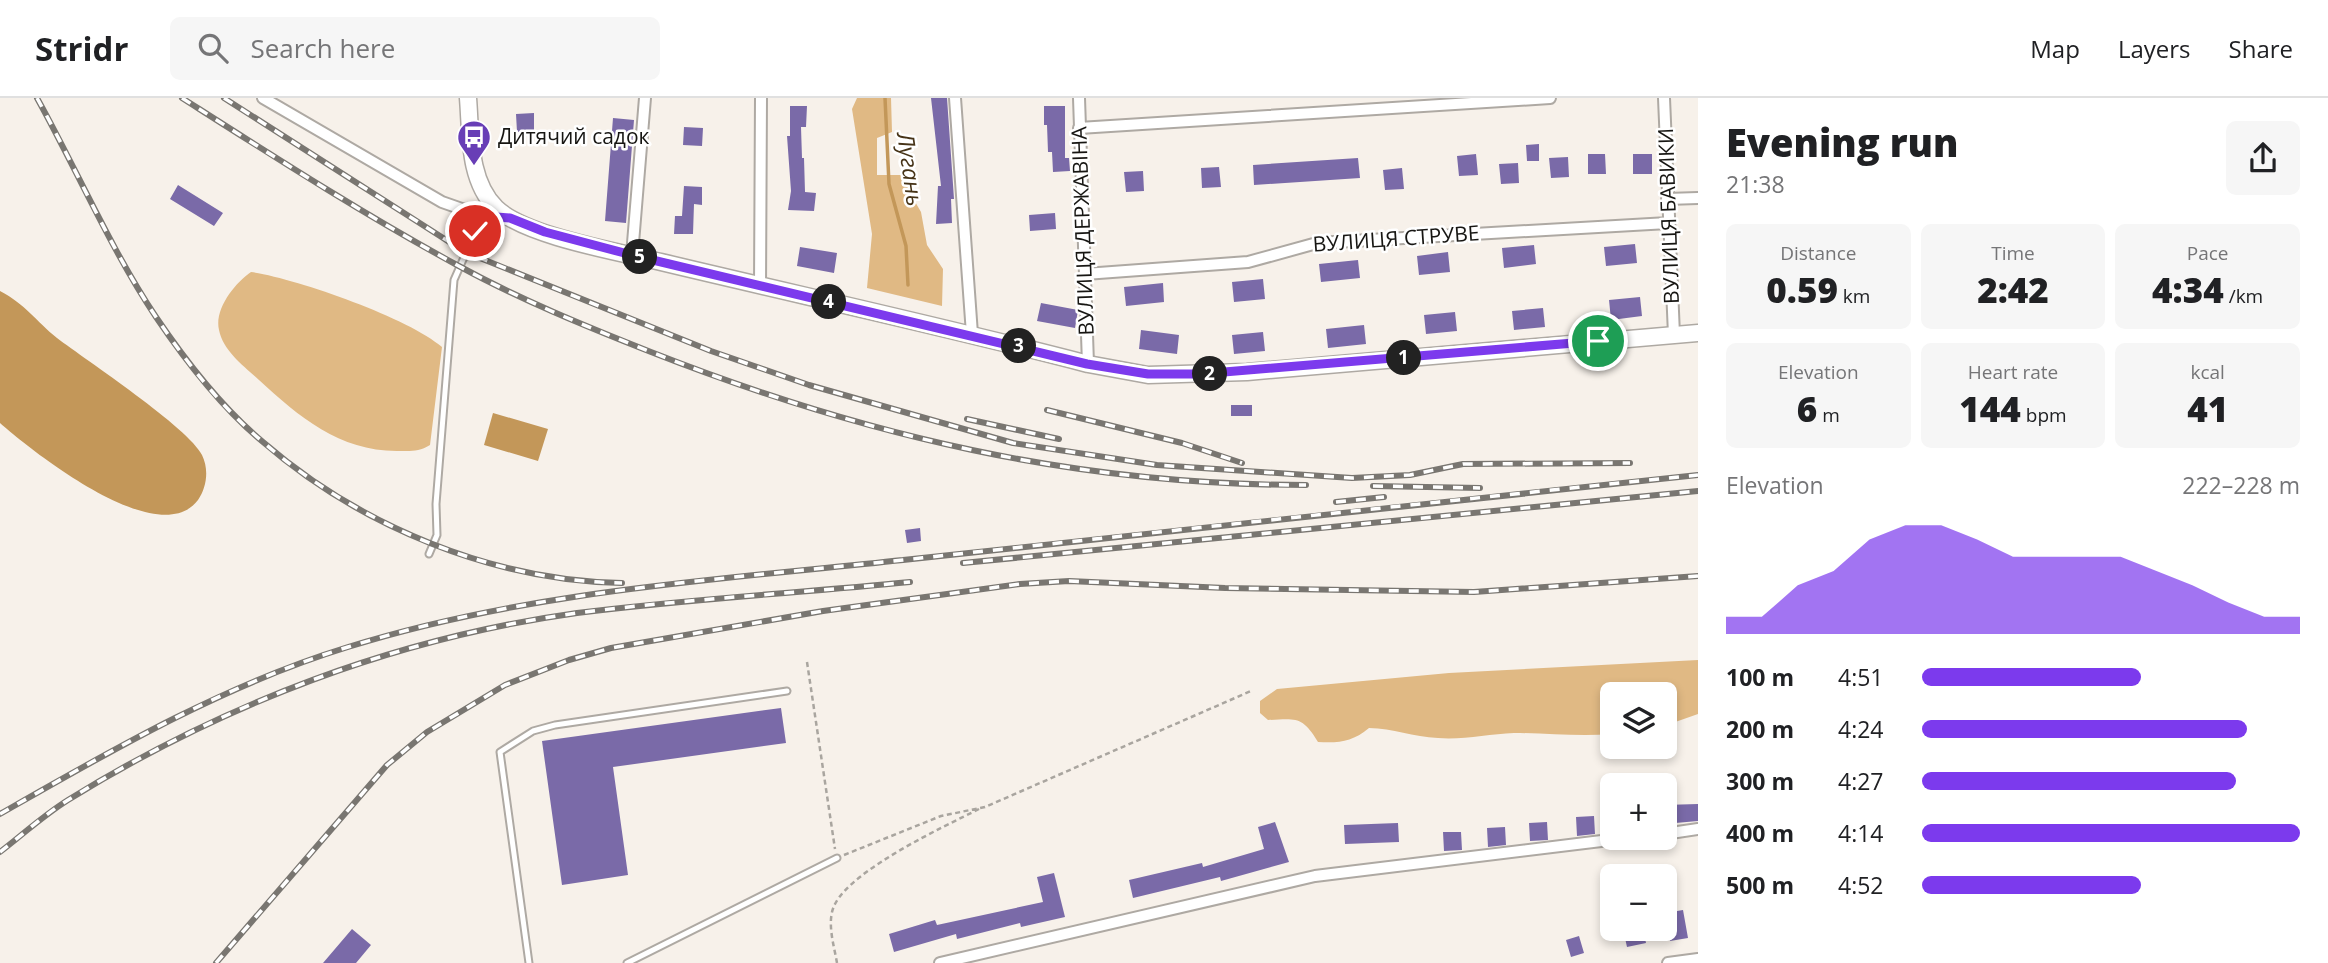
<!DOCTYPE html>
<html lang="en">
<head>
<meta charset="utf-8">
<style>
  :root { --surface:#fff; --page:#f6f6f6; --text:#202124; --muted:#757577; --line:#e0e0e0; --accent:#7c3aed }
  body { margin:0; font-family:"Open Sans",sans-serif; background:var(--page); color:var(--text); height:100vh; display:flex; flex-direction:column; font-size:26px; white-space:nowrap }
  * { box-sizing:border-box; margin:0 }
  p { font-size:23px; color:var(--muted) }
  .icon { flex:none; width:38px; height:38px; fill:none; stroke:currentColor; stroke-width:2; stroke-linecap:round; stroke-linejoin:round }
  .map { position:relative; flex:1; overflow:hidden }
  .side { display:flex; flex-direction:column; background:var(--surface); width:630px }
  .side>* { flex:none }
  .fabs { position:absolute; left:1600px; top:584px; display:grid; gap:14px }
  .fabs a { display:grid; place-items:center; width:77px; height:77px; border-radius:10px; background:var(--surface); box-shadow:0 4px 10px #0003; font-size:35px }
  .pin { position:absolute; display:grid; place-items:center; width:60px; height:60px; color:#fff; margin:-30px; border:4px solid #fff; border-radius:50%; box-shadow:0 2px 7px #0007 }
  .km { position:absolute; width:35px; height:35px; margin:-18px; border-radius:50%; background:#222; color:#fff; font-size:19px; line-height:35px; text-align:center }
  .round { display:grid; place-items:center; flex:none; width:74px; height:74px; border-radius:10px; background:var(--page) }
  .head { display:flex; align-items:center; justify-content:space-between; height:119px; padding:0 28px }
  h1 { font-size:38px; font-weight:800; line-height:52px }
  .stats { display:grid; grid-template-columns:repeat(3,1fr); gap:10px; height:119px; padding:7px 28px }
  .stats div { display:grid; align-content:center; border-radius:10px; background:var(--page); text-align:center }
  .stats b { font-size:35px; font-weight:800 }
  .stats small { font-size:19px; font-weight:400 }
  .stats p { font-size:19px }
  .chart { height:196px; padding:14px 28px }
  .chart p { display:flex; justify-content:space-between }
  .chart svg { width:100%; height:126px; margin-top:7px; fill:var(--accent); opacity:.7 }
  ul { padding:0 28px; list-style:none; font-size:23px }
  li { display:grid; grid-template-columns:112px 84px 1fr; align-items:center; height:52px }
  li i { height:18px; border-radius:9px; background:var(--accent) }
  header { display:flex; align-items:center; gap:42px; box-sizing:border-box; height:98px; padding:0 35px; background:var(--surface); border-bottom:2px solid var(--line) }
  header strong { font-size:33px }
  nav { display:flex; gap:38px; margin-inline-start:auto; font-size:24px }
  .search { width:490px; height:63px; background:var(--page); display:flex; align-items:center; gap:18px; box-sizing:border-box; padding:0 24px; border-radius:10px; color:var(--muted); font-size:26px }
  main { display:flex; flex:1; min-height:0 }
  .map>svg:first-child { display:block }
</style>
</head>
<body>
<header>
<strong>Stridr</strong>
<div class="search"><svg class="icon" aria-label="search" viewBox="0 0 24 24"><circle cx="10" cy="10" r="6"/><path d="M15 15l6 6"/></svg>Search here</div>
<nav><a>Map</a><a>Layers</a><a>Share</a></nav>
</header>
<main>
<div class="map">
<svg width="1698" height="865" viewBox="0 0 1698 865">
  <rect width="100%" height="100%" fill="#f7f1ea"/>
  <!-- green -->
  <path fill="#e0b984" d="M857 0H891L892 34 877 40V77H905L910 95 921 114 927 147 943 171 942 208 867 190 872 136 852 11Z
    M251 174C295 180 409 220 442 249L430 347C419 354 411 353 399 353 341 354 299 319 259 282 244 268 223 253 219 232 214 211 235 185 251 174Z
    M1698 562V616L1664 628V597H1612V636C1579 639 1547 635 1514 635 1489 636 1463 642 1438 640 1413 639 1393 630 1369 630 1352 644 1340 645 1318 644 1302 618 1297 621 1268 622L1260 615V603L1277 591 1449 575Z"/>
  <!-- water -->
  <path fill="#c39759" d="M0 193C25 206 36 223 57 240 86 262 189 330 202 357 209 371 207 389 198 402 159 454 33 354 0 325Z
    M493 315 548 331 538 363 484 347Z"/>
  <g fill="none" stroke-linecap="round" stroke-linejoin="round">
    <!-- stream -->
    <path stroke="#c39759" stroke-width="3.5" d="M885 0 889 86 906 148 908 187"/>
  </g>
  <!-- building -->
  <path fill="#7a6aa8" d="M931 0H947L954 101H951L952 125 936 126 938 88H941Z
    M790 8H807L806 29H801L802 60H804L805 94 816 95 814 113 788 112 791 93 787 38H790Z
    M1044 8H1065V60H1069L1070 73 1053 74 1052 54H1048L1047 27H1044Z
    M534 15V33L517 34 516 16Z
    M613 20 634 22 626 125 605 123Z
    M684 29 703 30 702 48 683 47Z
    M1539 46V63H1527L1526 47Z
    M1476 56 1478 77 1459 78 1457 58Z
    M1588 56H1605L1606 76H1588Z
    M1633 56H1652V76H1633Z
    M1568 59 1569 79 1551 80 1549 60Z
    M1358 60 1360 80 1254 87 1253 67Z
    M1518 65 1519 85 1501 86 1499 66Z
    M1219 69 1221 89 1202 90 1201 70Z
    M1402 70 1404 91 1385 92 1383 72Z
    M1143 73 1144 93 1126 94 1124 74Z
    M178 87 223 115 214 128 170 101Z
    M684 88 702 89V107L694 106 693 136H674L675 118H682Z
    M1055 115 1056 131 1030 133 1029 117Z
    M1635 146 1637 165 1606 168 1604 149Z
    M1534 147 1536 166 1504 170 1502 150Z
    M800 149 837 155 834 175 797 168Z
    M1448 154 1450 174 1419 177 1417 158Z
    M1358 162 1360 180 1321 184 1319 166Z
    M1263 181 1265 201 1234 204 1232 184Z
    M1163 185 1164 204 1126 208 1124 189Z
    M1640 199 1642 218 1611 222 1609 202Z
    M1041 205 1078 212 1075 230 1037 223Z
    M1543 210 1545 229 1514 232 1512 213Z
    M1455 214 1457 233 1426 236 1424 217Z
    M1364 227 1366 246 1328 250 1326 231Z
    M1141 232 1179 237 1177 256 1139 251Z
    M1263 234 1265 253 1234 256 1232 237Z
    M1231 307H1252V318H1231Z
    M920 430 921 443 907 445 905 432Z
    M781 610 786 645 613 669 628 777 562 787 542 643Z
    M1698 706V723L1664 726V707Z
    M1594 718 1595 736 1577 738 1576 719Z
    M1275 724 1289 764 1221 783 1220 779 1133 800 1129 782 1202 765 1203 769 1264 751 1258 729Z
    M1547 724 1548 742 1530 743 1529 725Z
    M1398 725 1399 744 1345 746 1344 727Z
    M1505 729 1506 747 1488 749 1487 730Z
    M1443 734H1461L1462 752 1444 753Z
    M1054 775 1065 819 1021 829 1020 825 957 841 956 836 894 854 889 836 935 822 937 827 1043 804 1037 779Z
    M1683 812 1688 840 1670 843 1665 815Z
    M352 831 371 847 356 865H323Z
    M1623 831H1643L1646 845 1627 849Z
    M1579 838 1584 855 1571 859 1566 842Z"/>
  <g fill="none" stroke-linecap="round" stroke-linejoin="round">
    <!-- lane casing -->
    <g stroke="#aea9a3" stroke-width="9">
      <path id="lane" d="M429 456 437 437 436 406 454 182 488 105
        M529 865 500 654 533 633 555 627 787 593
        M627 865 837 760"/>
    </g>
    <!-- street casing -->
    <g stroke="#aea9a3" stroke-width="14">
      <path id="street" d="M263 0 442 104 482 118 509 120
        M955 0 972 236
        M1079 0 1088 266
        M1664 0 1674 237
        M1079 30 1550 0
        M1667 101 1698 100
        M632 157 645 0
        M1085 176 1248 164 1317 145 1668 125
        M760 188 761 0
        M1664 736 1698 731
        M940 865 1315 778 1626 740
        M1668 865 1698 861"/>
    </g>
    <!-- secondary casing -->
    <g stroke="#aea9a3" stroke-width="19">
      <path id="secondary" d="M468 0C471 37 468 82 496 110 525 138 619 154 661 164 803 198 946 229 1088 266L1148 277 1247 274 1698 235"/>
    </g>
    <!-- path -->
    <path stroke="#a9a59f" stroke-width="2.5" stroke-dasharray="5 3.5" stroke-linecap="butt" d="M807 564 835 751
      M844 757 941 718 985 709 1251 593
      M837 865C834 847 826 823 835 806 853 771 943 729 979 711"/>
    <!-- lane -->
    <use href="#lane" stroke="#fff" stroke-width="5"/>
    <!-- street -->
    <use href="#street" stroke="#fff" stroke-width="10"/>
    <!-- secondary -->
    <use href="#secondary" stroke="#fff" stroke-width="16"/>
    <!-- rail casing -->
    <g stroke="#797671" stroke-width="6">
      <path id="rail" d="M37 0C77 72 110 150 156 219 187 265 221 309 263 344 360 428 493 483 622 485
        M182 0C273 58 363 116 457 167 519 201 585 228 651 254 865 338 1075 387 1306 387
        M224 0 465 154 711 253 809 287 1013 345 1157 367 1352 380 1410 377 1463 366 1630 365
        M1047 312 1182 345 1242 365
        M967 321 1059 341
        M1373 388 1480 390
        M1336 404 1384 399
        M963 465 1698 393
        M0 716C112 652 224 587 348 549 528 493 716 482 903 462 1168 433 1433 404 1698 377
        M0 754C22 737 44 717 68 702 223 606 396 540 577 515 687 501 799 495 910 484
        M216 865 387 667 427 634 505 587 569 562 611 550 823 513 1020 486 1069 483 1225 490 1474 494 1698 478"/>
    </g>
    <!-- rail -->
    <use href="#rail" stroke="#fff" stroke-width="3.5" stroke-dasharray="10" stroke-linecap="butt"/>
  </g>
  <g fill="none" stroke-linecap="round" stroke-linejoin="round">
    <!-- route casing -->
    <g stroke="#fff" stroke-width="14">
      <path id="route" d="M475 133 482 118 510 120 545 134 632 157 1087 266 1148 276H1200L1598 243"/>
    </g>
    <!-- route -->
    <use href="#route" stroke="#7c3aed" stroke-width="9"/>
  </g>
  <!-- icons -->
  <defs>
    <g id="bus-pin" transform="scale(1.75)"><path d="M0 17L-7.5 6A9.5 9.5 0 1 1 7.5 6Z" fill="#683eb6" stroke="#fff"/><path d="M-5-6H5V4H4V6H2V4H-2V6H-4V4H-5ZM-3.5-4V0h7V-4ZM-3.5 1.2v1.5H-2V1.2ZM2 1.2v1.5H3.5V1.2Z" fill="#fff"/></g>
  </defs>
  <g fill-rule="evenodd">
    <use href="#bus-pin" x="474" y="39"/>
  </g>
  <g text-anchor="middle" stroke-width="5" stroke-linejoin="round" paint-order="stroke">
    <!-- poi labels -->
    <g font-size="21" fill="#171613" stroke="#fff" text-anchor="start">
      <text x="498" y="46">Дитячий садок</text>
    </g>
    <!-- street labels -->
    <g font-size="21" fill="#171613" stroke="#fff">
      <text transform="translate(1669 118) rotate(-92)" y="7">ВУЛИЦЯ БАВИКИ</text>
      <text transform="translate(1083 133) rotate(-92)" y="7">ВУЛИЦЯ ДЕРЖАВІНА</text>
      <text transform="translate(1396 141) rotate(-4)" y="7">ВУЛИЦЯ СТРУВЕ</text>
    </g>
    <!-- water labels -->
    <g font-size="23" font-style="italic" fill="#463317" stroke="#fff">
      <text transform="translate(910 71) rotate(82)" y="8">Лугань</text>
    </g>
  </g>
</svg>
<div class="fabs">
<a><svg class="icon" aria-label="layers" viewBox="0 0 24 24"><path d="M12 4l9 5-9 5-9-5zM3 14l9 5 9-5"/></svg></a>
<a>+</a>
<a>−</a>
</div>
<div class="pin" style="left:1598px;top:243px;background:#1e9e55"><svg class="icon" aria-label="arrive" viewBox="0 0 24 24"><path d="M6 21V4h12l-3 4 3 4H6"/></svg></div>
<div class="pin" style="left:475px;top:133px;background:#d93025"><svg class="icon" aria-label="check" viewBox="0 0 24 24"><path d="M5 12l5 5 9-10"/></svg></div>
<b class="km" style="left:1404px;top:260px">1</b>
<b class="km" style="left:1210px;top:276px">2</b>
<b class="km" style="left:1019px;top:248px">3</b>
<b class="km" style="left:829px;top:204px">4</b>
<b class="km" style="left:640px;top:159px">5</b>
</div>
<section class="side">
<div class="head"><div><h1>Evening run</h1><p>21:38</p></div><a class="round"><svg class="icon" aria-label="share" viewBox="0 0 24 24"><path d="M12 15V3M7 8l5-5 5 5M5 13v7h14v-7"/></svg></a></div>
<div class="stats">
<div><p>Distance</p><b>0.59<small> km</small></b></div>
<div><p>Time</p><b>2:42</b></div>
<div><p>Pace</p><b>4:34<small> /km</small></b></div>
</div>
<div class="stats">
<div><p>Elevation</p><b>6<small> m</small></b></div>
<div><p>Heart rate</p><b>144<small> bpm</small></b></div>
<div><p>kcal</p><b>41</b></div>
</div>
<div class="chart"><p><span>Elevation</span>222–228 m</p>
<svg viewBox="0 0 160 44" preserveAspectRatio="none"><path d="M0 44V38L10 38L20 27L30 22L40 11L50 6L60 6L70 11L80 17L90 17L100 17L110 17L120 22L130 27L140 33L150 38L160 38V44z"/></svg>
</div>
<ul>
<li><b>100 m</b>4:51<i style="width:58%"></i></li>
<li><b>200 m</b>4:24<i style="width:86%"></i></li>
<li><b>300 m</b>4:27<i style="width:83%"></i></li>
<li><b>400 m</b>4:14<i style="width:100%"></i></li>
<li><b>500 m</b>4:52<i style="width:58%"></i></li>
</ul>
</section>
</main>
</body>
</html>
